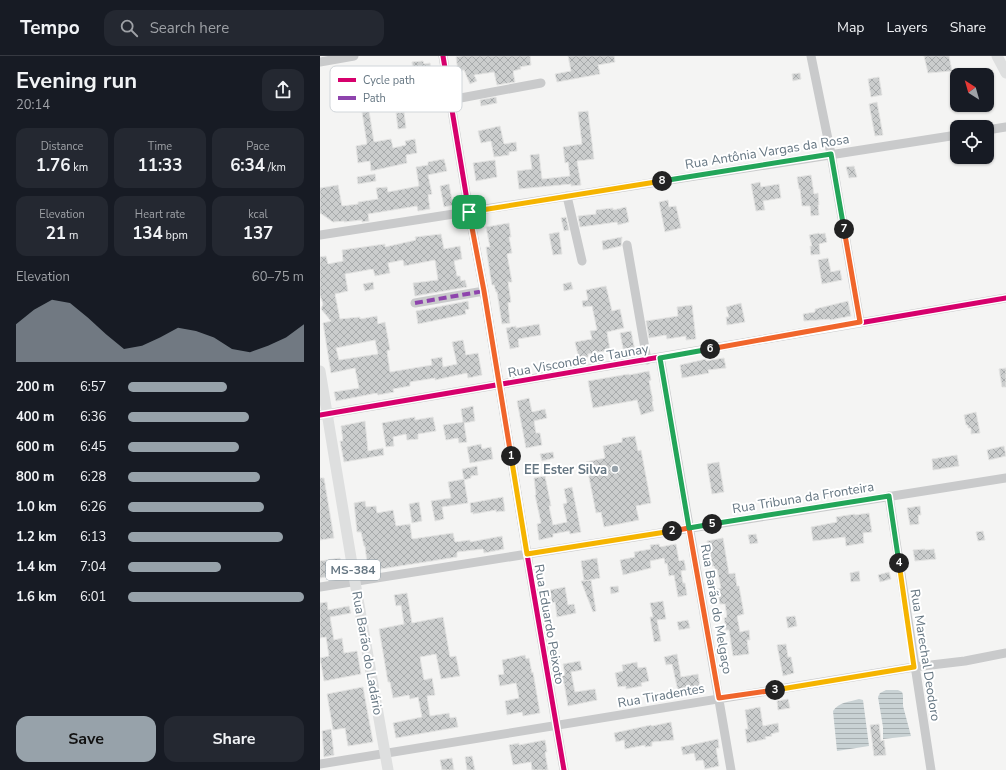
<!DOCTYPE html>
<html lang="en">
<head>
<meta charset="utf-8">
<style>
  :root { --surface:#171b24; --page:#242831; --text:#f1f3f6; --muted:#9ea1a6; --line:#363941; --accent:#97a2aa }
  body { margin:0; font-family:"Nunito Sans",sans-serif; background:var(--page); color:var(--text); height:100vh; display:flex; flex-direction:column; font-size:15px; white-space:nowrap }
  * { box-sizing:border-box; margin:0 }
  p { font-size:13px; color:var(--muted) }
  .icon { flex:none; width:22px; height:22px; fill:none; stroke:currentColor; stroke-width:2; stroke-linecap:round; stroke-linejoin:round }
  .map { position:relative; flex:1; overflow:hidden }
  .sheet { display:flex; flex-direction:column; background:var(--surface); width:320px }
  .sheet>* { flex:none }
  .needle { width:26px; rotate:323deg }
  .controls { position:absolute; left:630px; top:12px; display:grid; gap:8px }
  .controls a { display:grid; place-items:center; width:44px; height:44px; border-radius:8px; background:var(--surface); box-shadow:0 1px 3px #0004; font-size:20px }
  .pin { position:absolute; display:grid; place-items:center; width:34px; height:34px; color:#fff; margin:-17px; border-radius:8px; box-shadow:0 2px 6px #0006 }
  .km { position:absolute; width:20px; height:20px; margin:-10px; border-radius:50%; background:#222; color:#fff; font-size:11px; line-height:20px; text-align:center }
  .round { display:grid; place-items:center; flex:none; width:42px; height:42px; border-radius:12px; background:var(--page) }
  .summary { display:flex; align-items:center; justify-content:space-between; height:68px; padding:0 16px }
  h1 { font-size:22px; font-weight:700; line-height:30px }
  .metrics { display:grid; grid-template-columns:repeat(3,1fr); gap:6px; height:68px; padding:4px 16px }
  .metrics div { display:grid; align-content:center; border-radius:10px; background:var(--page); text-align:center }
  .metrics b { font-size:17px; font-weight:700 }
  .metrics small { font-size:11px; font-weight:400 }
  .metrics p { font-size:11px }
  .chart { height:112px; padding:8px 16px }
  .chart p { display:flex; justify-content:space-between }
  .chart svg { width:100%; height:72px; margin-top:4px; fill:var(--accent); opacity:.7 }
  .cta { display:flex; gap:8px; margin-top:auto; padding:8px 16px }
  .cta a { flex:1; height:46px; border-radius:12px; background:var(--accent); color:#111; font-size:16px; font-weight:700; line-height:46px; text-align:center }
  .cta a+a { background:var(--page); color:var(--text) }
  ul { padding:0 16px; list-style:none; font-size:13px }
  li { display:grid; grid-template-columns:64px 48px 1fr; align-items:center; height:30px }
  li i { height:10px; border-radius:5px; background:var(--accent) }
  header { display:flex; align-items:center; gap:24px; box-sizing:border-box; height:56px; padding:0 20px; background:var(--surface); border-bottom:1px solid var(--line) }
  header strong { font-size:19px }
  nav { display:flex; gap:22px; margin-inline-start:auto; font-size:14px }
  .search { width:280px; height:36px; background:var(--page); display:flex; align-items:center; gap:10px; box-sizing:border-box; padding:0 14px; border-radius:12px; color:var(--muted); font-size:15px }
  main { display:flex; flex:1; min-height:0 }
  .map>svg:first-child { display:block }
</style>
</head>
<body>
<header>
<strong>Tempo</strong>
<div class="search"><svg class="icon" aria-label="search" viewBox="0 0 24 24"><circle cx="10" cy="10" r="6"/><path d="M15 15l6 6"/></svg>Search here</div>
<nav><a>Map</a><a>Layers</a><a>Share</a></nav>
</header>
<main>
<section class="sheet">
<div class="summary"><div><h1>Evening run</h1><p>20:14</p></div><a class="round"><svg class="icon" aria-label="share" viewBox="0 0 24 24"><path d="M12 15V3M7 8l5-5 5 5M5 13v7h14v-7"/></svg></a></div>
<div class="metrics">
<div><p>Distance</p><b>1.76<small> km</small></b></div>
<div><p>Time</p><b>11:33</b></div>
<div><p>Pace</p><b>6:34<small> /km</small></b></div>
</div>
<div class="metrics">
<div><p>Elevation</p><b>21<small> m</small></b></div>
<div><p>Heart rate</p><b>134<small> bpm</small></b></div>
<div><p>kcal</p><b>137</b></div>
</div>
<div class="chart"><p><span>Elevation</span>60–75 m</p>
<svg viewBox="0 0 160 44" preserveAspectRatio="none"><path d="M0 44V21L10 12L20 6L30 8L40 17L50 27L60 36L70 34L80 29L90 23L100 25L110 29L120 36L130 38L140 34L150 29L160 21V44z"/></svg>
</div>
<ul>
<li><b>200 m</b>6:57<i style="width:56%"></i></li>
<li><b>400 m</b>6:36<i style="width:69%"></i></li>
<li><b>600 m</b>6:45<i style="width:63%"></i></li>
<li><b>800 m</b>6:28<i style="width:75%"></i></li>
<li><b>1.0 km</b>6:26<i style="width:77%"></i></li>
<li><b>1.2 km</b>6:13<i style="width:88%"></i></li>
<li><b>1.4 km</b>7:04<i style="width:53%"></i></li>
<li><b>1.6 km</b>6:01<i style="width:100%"></i></li>
</ul>
<div class="cta"><a>Save</a><a>Share</a></div>
</section>
<div class="map">
<svg width="686" height="714" viewBox="0 0 686 714">
  <defs>
    <pattern id="water-rules" width="6" height="5" patternUnits="userSpaceOnUse"><rect width="6" height="5" fill="#c9d2d4"/><path d="M0 2.5h6" fill="none" stroke="#a7afb1"/></pattern>
    <pattern id="building-cross-hatch" width="8" height="8" patternUnits="userSpaceOnUse"><rect width="8" height="8" fill="#cbcdcd"/><path d="M0 0l8 8M0 8l8-8" fill="none" stroke="#a8abac"/></pattern>
  </defs>
  <rect width="100%" height="100%" fill="#f4f4f3"/>
  <!-- water -->
  <path fill="url(#water-rules)" d="M566 634H578L582 636 583 639V650L591 680 563 683V671L558 641 560 637Z
    M539 643 543 644 549 690 517 695 513 655C519 646 529 646 539 643Z"/>
  <!-- building -->
  <path fill="url(#building-cross-hatch)" stroke="#e4e4e3" fill-rule="evenodd" d="M142 0H210L211 9 200 11 201 13 193 15 195 26 177 29 174 16 154 19 157 25 150 28 144 14 138 15 136 1Z
    M248 0H294L295 6 278 9 280 18 237 26 235 18 251 15Z
    M604 0H629L632 15 608 17Z
    M103 5 104 8 110 7 114 41H110L112 54 104 55 103 47 95 48 94 38 82 40 80 27 94 25 92 6Z
    M480 17 481 23 473 25 472 18Z
    M559 21 562 39 551 41 548 23Z
    M176 41 177 47 161 50 160 44Z
    M557 46 563 79 555 80 549 48Z
    M49 55 54 86 71 83 73 92 86 89 85 85 95 83 97 97 86 99 87 107 51 115 50 105 38 107 36 90 47 88 42 56Z
    M268 55 274 103 257 105 261 129 251 130V128L199 133 197 115 212 113 210 99 219 98 222 123 250 120 248 106 245 107 243 91 262 88 258 56Z
    M84 56 86 72 78 73 76 57Z
    M180 70 184 88 196 86 197 95 189 96V99L174 101 171 85 161 87 158 75Z
    M124 103 127 115 108 119 112 138 108 139 110 153 98 155 97 150 48 158 49 165 42 166V164L24 166V165L13 166 0 157V132L18 129 22 150 38 148V146L58 143 56 132 67 131 68 136 99 130 96 111 108 109V106Z
    M175 104 177 121 156 125 153 107Z
    M534 110 537 121 529 122 526 111Z
    M55 118 56 125 38 128 37 121Z
    M491 119 494 138 498 137 499 149H498L499 159 491 160 490 150H482L480 133H479L477 121Z
    M440 126 441 131 459 128 461 142 443 145 445 154 436 155 431 128Z
    M129 128 133 149 124 151 120 130Z
    M348 144 349 151 356 150 361 172 345 176 339 146Z
    M306 151 309 166 298 169 297 166 260 171 258 160 276 158V154L293 152V154Z
    M246 161 249 174 244 175 241 162Z
    M189 167 191 181H189L192 197 187 198 192 226H188L191 246 188 247 190 267 182 268 177 236H176L174 229H172L170 218 166 191H170L166 171Z
    M239 176 242 198 233 199 229 178Z
    M499 177 500 178 505 177 507 186 499 188 500 198 491 199 490 190H492L489 179Z
    M121 178 124 193 140 190 142 203 134 205 137 220H140L141 225 145 224 147 231 95 240 93 227 118 224 115 204 84 210 83 204 68 207 70 217 55 220 53 213 25 218 28 235 15 238 20 263 40 261V263L57 260 58 268 65 266 70 294 67 295 70 316 112 309 111 303 122 301 123 311 137 308 132 286 143 284 146 299 158 297 162 319 148 322 147 317 115 324V322L90 326V330L73 333 74 336 58 339 57 337 16 345 14 336 39 332 35 312 11 317 3 267 11 265 1 253 3 248 0 239V201L6 200 8 208 23 205 22 194 65 188V191L96 184 95 181ZM55 284 58 298 19 304 16 292Z
    M302 181 301 190 283 194 282 185Z
    M508 202 511 216 520 214 522 224 502 228 498 204Z
    M53 226 54 233 45 235 43 228Z
    M251 226 253 233 244 235 243 228Z
    M286 230 292 255 300 253 304 272 287 276 290 294 268 298V301L259 303 255 286 272 283 270 275 277 274 272 250 263 251 262 245 268 244 266 234Z
    M148 245 149 253 145 254 146 258 98 268 96 255Z
    M528 245 531 260 510 264V263L484 265 483 258 495 256V253Z
    M421 247 425 266 407 269 406 261H409L406 251Z
    M372 249 376 283 366 284V280L347 283 346 279 329 282 326 265 358 260 357 251Z
    M219 268 221 279 198 283 199 291 190 293 186 272 196 270V272Z
    M311 275 315 295 304 297 300 277Z
    M404 302 406 312 388 314 389 317 362 322 360 309 386 303V305Z
    M686 312V331H682L679 313Z
    M329 315 331 324 329 325 333 345 332 346 334 355 321 359 317 344 273 352 268 325 309 318V319Z
    M209 342 212 356 225 353 227 362 214 365 216 377H220L222 389 206 392 197 345Z
    M153 350 155 365 144 367 147 386 139 387 138 382 126 384 123 369 143 366 141 353Z
    M656 356 660 377 651 378V372H648V369H646L644 359Z
    M95 361V364L113 361 116 375 98 378V383L87 384 86 378 73 381 74 390 66 391 62 367Z
    M45 365 48 395 63 392 64 399 24 406 20 385H23L21 370Z
    M315 380 318 395 321 394 331 447 316 450 319 464 284 471 281 456 276 457 266 406 285 402 283 390 302 386V382Z
    M161 388 162 393 171 391 173 403 150 407 147 391Z
    M684 390 686 400 669 404 667 394Z
    M233 396 234 402 222 405 220 398Z
    M637 399 639 410 613 414 612 403Z
    M399 406 404 436 392 438 387 408Z
    M157 410 158 419 151 420V422L144 424 142 413Z
    M225 420 231 450H229L233 469 247 466 243 448 247 447 244 433 252 431 261 476 250 478 249 475 233 478V481L219 484 217 468 221 467 215 439H216L214 422Z
    M0 422H4L14 482 0 484Z
    M144 423 148 447 122 451 124 463 115 465 111 445 131 442 128 426Z
    M183 441 185 455 176 456V454L153 458V456L151 457 150 447Z
    M45 445 46 451 56 450 57 457 73 454 76 470 90 468 92 483 133 477 135 486 150 484V486L182 480 184 493 164 497 163 493 137 496V501L48 515 45 490H44L41 476H37L34 447Z
    M99 446 102 465 92 467 89 448Z
    M600 450 601 459H598L599 468 590 469 587 452Z
    M549 457 552 476 543 477 544 487 526 490 525 481 493 485 491 471 517 466 516 461 535 458V459Z
    M663 475 665 484 658 485 656 476Z
    M436 478 438 487 430 488 428 479Z
    M403 482 409 518 415 517 417 530H419L424 558 417 560 420 576 429 574 430 584H427L429 598 413 600 409 574H406L404 562 407 561 405 548H400L397 533 401 532 397 513 395 514 394 510H392L387 485Z
    M339 488 340 491 356 488 359 505 364 504 366 514 361 515 363 527H365L367 539 358 541 354 519 349 520 347 507 345 508 344 502 330 505 331 512 303 519 300 504 315 501 314 496 331 493 330 489Z
    M605 493V494L614 493 616 503 595 505 593 494Z
    M20 502 22 518 0 522V505Z
    M277 502 280 522 264 525 261 505Z
    M539 515 540 525 531 526 530 517Z
    M569 516 571 523 560 526 558 519Z
    M271 524 276 555 273 556 261 525Z
    M298 530 299 536 291 538 290 531Z
    M245 531 248 549 254 548 256 557 237 561 235 546 232 547 230 534Z
    M87 537 92 567 123 561 130 601 136 600 140 620 121 623 116 598 100 601 104 624 112 622 115 639 107 640 110 660 129 657 130 662 136 661 138 671 76 682 73 667 102 661 98 641 90 643 89 639 73 642 70 626H68L59 573 84 568 81 549 76 550 74 539Z
    M343 545 346 563 337 564 341 585 334 586 330 561H333L330 547Z
    M7 546 8 554 29 550 31 557 10 561 14 584 22 582 24 597 37 595 41 618 4 625 0 602 9 600 6 581 0 582V547Z
    M475 560 477 570 468 572 466 561Z
    M368 564 370 572 359 574 357 566Z
    M466 588 468 601H471L474 617 463 620 457 589Z
    M357 598 361 621 378 618 380 631 358 635 352 608 346 609 344 601Z
    M205 599 206 603 209 602 212 617 213 616 220 657 203 660 202 656 187 659 185 645 199 642 196 627 180 630 178 619 184 618 182 604Z
    M260 605 262 614 251 616 255 636 275 633 277 644 248 650 244 627H241L239 620 245 619 243 608Z
    M317 606 318 612 326 611 329 625 321 627 322 630 306 633V630L298 631 295 617 303 615 302 609Z
    M43 631 53 686 28 690 25 672 13 674 7 638Z
    M468 643 470 652 458 654 457 645Z
    M440 651 443 670 458 667 459 676 451 678 452 680 445 681 446 683 427 687 425 673H428L425 654Z
    M351 666 354 684 332 686V690L325 691V689L305 693 304 684 296 686 294 677 331 669 332 670Z
    M559 668 561 685 564 684 566 699 554 700 550 669Z
    M11 673 14 699 4 701 2 675Z
    M398 683 399 692H396L399 710 385 713 383 704 376 705 374 697 363 699 361 691Z
    M225 684 227 696H225L228 714H212L211 706 193 709 189 689 199 687V689Z
    M152 700 155 714H147L145 701Z
    M132 702 134 714H122L120 704Z"/>
  <g fill="none" stroke-linecap="round" stroke-linejoin="round">
    <!-- minor -->
    <path stroke="#c9cacb" stroke-width="9" d="M123 0 149 156 164 235 207 498 244 714
      M491 0 511 98 540 266
      M0 6 34 0
      M130 44 221 27
      M667 74 686 71
      M247 140 262 205
      M0 179 637 79
      M307 189 327 304
      M95 247 164 235
      M340 301 411 714
      M0 359 686 242
      M569 440 611 714
      M0 531 686 422
      M0 708 594 611 645 605 686 597"/>
    <!-- major -->
    <path stroke="#dedfdf" stroke-width="11" d="M677 0 686 17
      M0 315 35 526 68 714"/>
    <!-- quiet -->
    <path stroke="#8e44ad" stroke-width="4" stroke-dasharray="8 4" stroke-linecap="butt" d="M95 247 164 235"/>
    <!-- cycleway casing -->
    <g stroke="#fff" stroke-width="8">
      <path id="cycleway" d="M123 0 149 156 164 235 207 498 244 714
        M0 359 686 242"/>
    </g>
    <!-- cycleway -->
    <use href="#cycleway" stroke="#d6006c" stroke-width="5"/>
  </g>
  <g fill="none" stroke-linecap="round" stroke-linejoin="round">
    <!-- split-1 casing -->
    <g stroke="#fff" stroke-width="8">
      <path id="split-1" d="M149 156 164 235 191 400"/>
    </g>
    <!-- split-2 casing -->
    <g stroke="#fff" stroke-width="8">
      <path id="split-2" d="M191 400 207 498 352 475"/>
    </g>
    <!-- split-3 casing -->
    <g stroke="#fff" stroke-width="8">
      <path id="split-3" d="M352 475 369 472 399 642 455 634"/>
    </g>
    <!-- split-4 casing -->
    <g stroke="#fff" stroke-width="8">
      <path id="split-4" d="M455 634 594 611 579 507"/>
    </g>
    <!-- split-5 casing -->
    <g stroke="#fff" stroke-width="8">
      <path id="split-5" d="M392 468 569 440 579 507"/>
    </g>
    <!-- split-6 casing -->
    <g stroke="#fff" stroke-width="8">
      <path id="split-6" d="M390 293 340 302 369 472 392 468"/>
    </g>
    <!-- split-7 casing -->
    <g stroke="#fff" stroke-width="8">
      <path id="split-7" d="M390 293 540 266 524 173"/>
    </g>
    <!-- split-8 casing -->
    <g stroke="#fff" stroke-width="8">
      <path id="split-8" d="M342 125 511 98 524 173"/>
    </g>
    <!-- split-9 casing -->
    <g stroke="#fff" stroke-width="8">
      <path id="split-9" d="M149 156 342 125"/>
    </g>
    <!-- split-1 -->
    <use href="#split-1" stroke="#f0652b" stroke-width="5"/>
    <!-- split-2 -->
    <use href="#split-2" stroke="#f5b400" stroke-width="5"/>
    <!-- split-3 -->
    <use href="#split-3" stroke="#f0652b" stroke-width="5"/>
    <!-- split-4 -->
    <use href="#split-4" stroke="#f5b400" stroke-width="5"/>
    <!-- split-5 -->
    <use href="#split-5" stroke="#22a559" stroke-width="5"/>
    <!-- split-6 -->
    <use href="#split-6" stroke="#22a559" stroke-width="5"/>
    <!-- split-7 -->
    <use href="#split-7" stroke="#f0652b" stroke-width="5"/>
    <!-- split-8 -->
    <use href="#split-8" stroke="#22a559" stroke-width="5"/>
    <!-- split-9 -->
    <use href="#split-9" stroke="#f5b400" stroke-width="5"/>
  </g>
  <!-- markers -->
  <circle fill="#97a2aa" stroke="#fff" stroke-width="1.5" cx="295" cy="413" r="4"/>
  <g text-anchor="middle" stroke-width="4" stroke-linejoin="round" paint-order="stroke">
    <!-- shield labels -->
    <rect fill="#fff" stroke="#939fa8" stroke-width="1" x="6" y="504" width="54" height="20" rx="3"/>
    <g font-size="12" font-weight="bold" fill="#657682">
      <text x="33" y="518">MS-384</text>
    </g>
    <!-- street labels -->
    <g font-size="13" fill="#657682" stroke="#fff">
      <text transform="translate(447 95) rotate(-9)" y="5">Rua Antônia Vargas da Rosa</text>
      <text transform="translate(258 304) rotate(-10)" y="5">Rua Visconde de Taunay</text>
      <text transform="translate(483 441) rotate(-9)" y="5">Rua Tribuna da Fronteira</text>
      <text transform="translate(397 553) rotate(80)" y="5">Rua Barão do Melgaço</text>
      <text transform="translate(230 568) rotate(80)" y="5">Rua Eduardo Peixoto</text>
      <text transform="translate(48 597) rotate(80)" y="5">Rua Barão do Ladário</text>
      <text transform="translate(606 599) rotate(81)" y="5">Rua Marechal Deodoro</text>
      <text transform="translate(341 639) rotate(-10)" y="5">Rua Tiradentes</text>
    </g>
    <!-- poi labels -->
    <g font-size="13" font-weight="bold" fill="#657682" stroke="#fff" text-anchor="end">
      <text x="287" y="418">EE Ester Silva</text>
    </g>
  </g>
  <!-- legend -->
  <rect x="10" y="10" width="132" height="46" rx="6" fill="#fff" stroke="#d1d6da" stroke-width="1"/>
  <rect x="18" y="22" width="18" height="4" fill="#d6006c"/>
  <rect x="18" y="40" width="18" height="4" fill="#8e44ad"/>
  <g font-size="11" fill="#657682">
    <text x="43" y="28">Cycle path</text>
    <text x="43" y="46">Path</text>
  </g>
</svg>
<div class="controls">
<a><svg class="needle" viewBox="-14 -14 28 28"><path d="M0-13l5 13h-10z" fill="#e53935"/><path d="M0 13l5-13h-10z" fill="#9ea1a6"/></svg></a>
<a><svg class="icon" aria-label="locate" viewBox="0 0 24 24"><circle cx="12" cy="12" r="6"/><path d="M12 2v4M12 18v4M2 12h4M18 12h4"/></svg></a>
</div>
<div class="pin" style="left:149px;top:156px;background:#1e9e55"><svg class="icon" aria-label="arrive" viewBox="0 0 24 24"><path d="M6 21V4h12l-3 4 3 4H6"/></svg></div>
<b class="km" style="left:191px;top:400px">1</b>
<b class="km" style="left:352px;top:475px">2</b>
<b class="km" style="left:455px;top:634px">3</b>
<b class="km" style="left:579px;top:507px">4</b>
<b class="km" style="left:392px;top:468px">5</b>
<b class="km" style="left:390px;top:293px">6</b>
<b class="km" style="left:524px;top:173px">7</b>
<b class="km" style="left:342px;top:125px">8</b>
</div>
</main>
</body>
</html>
